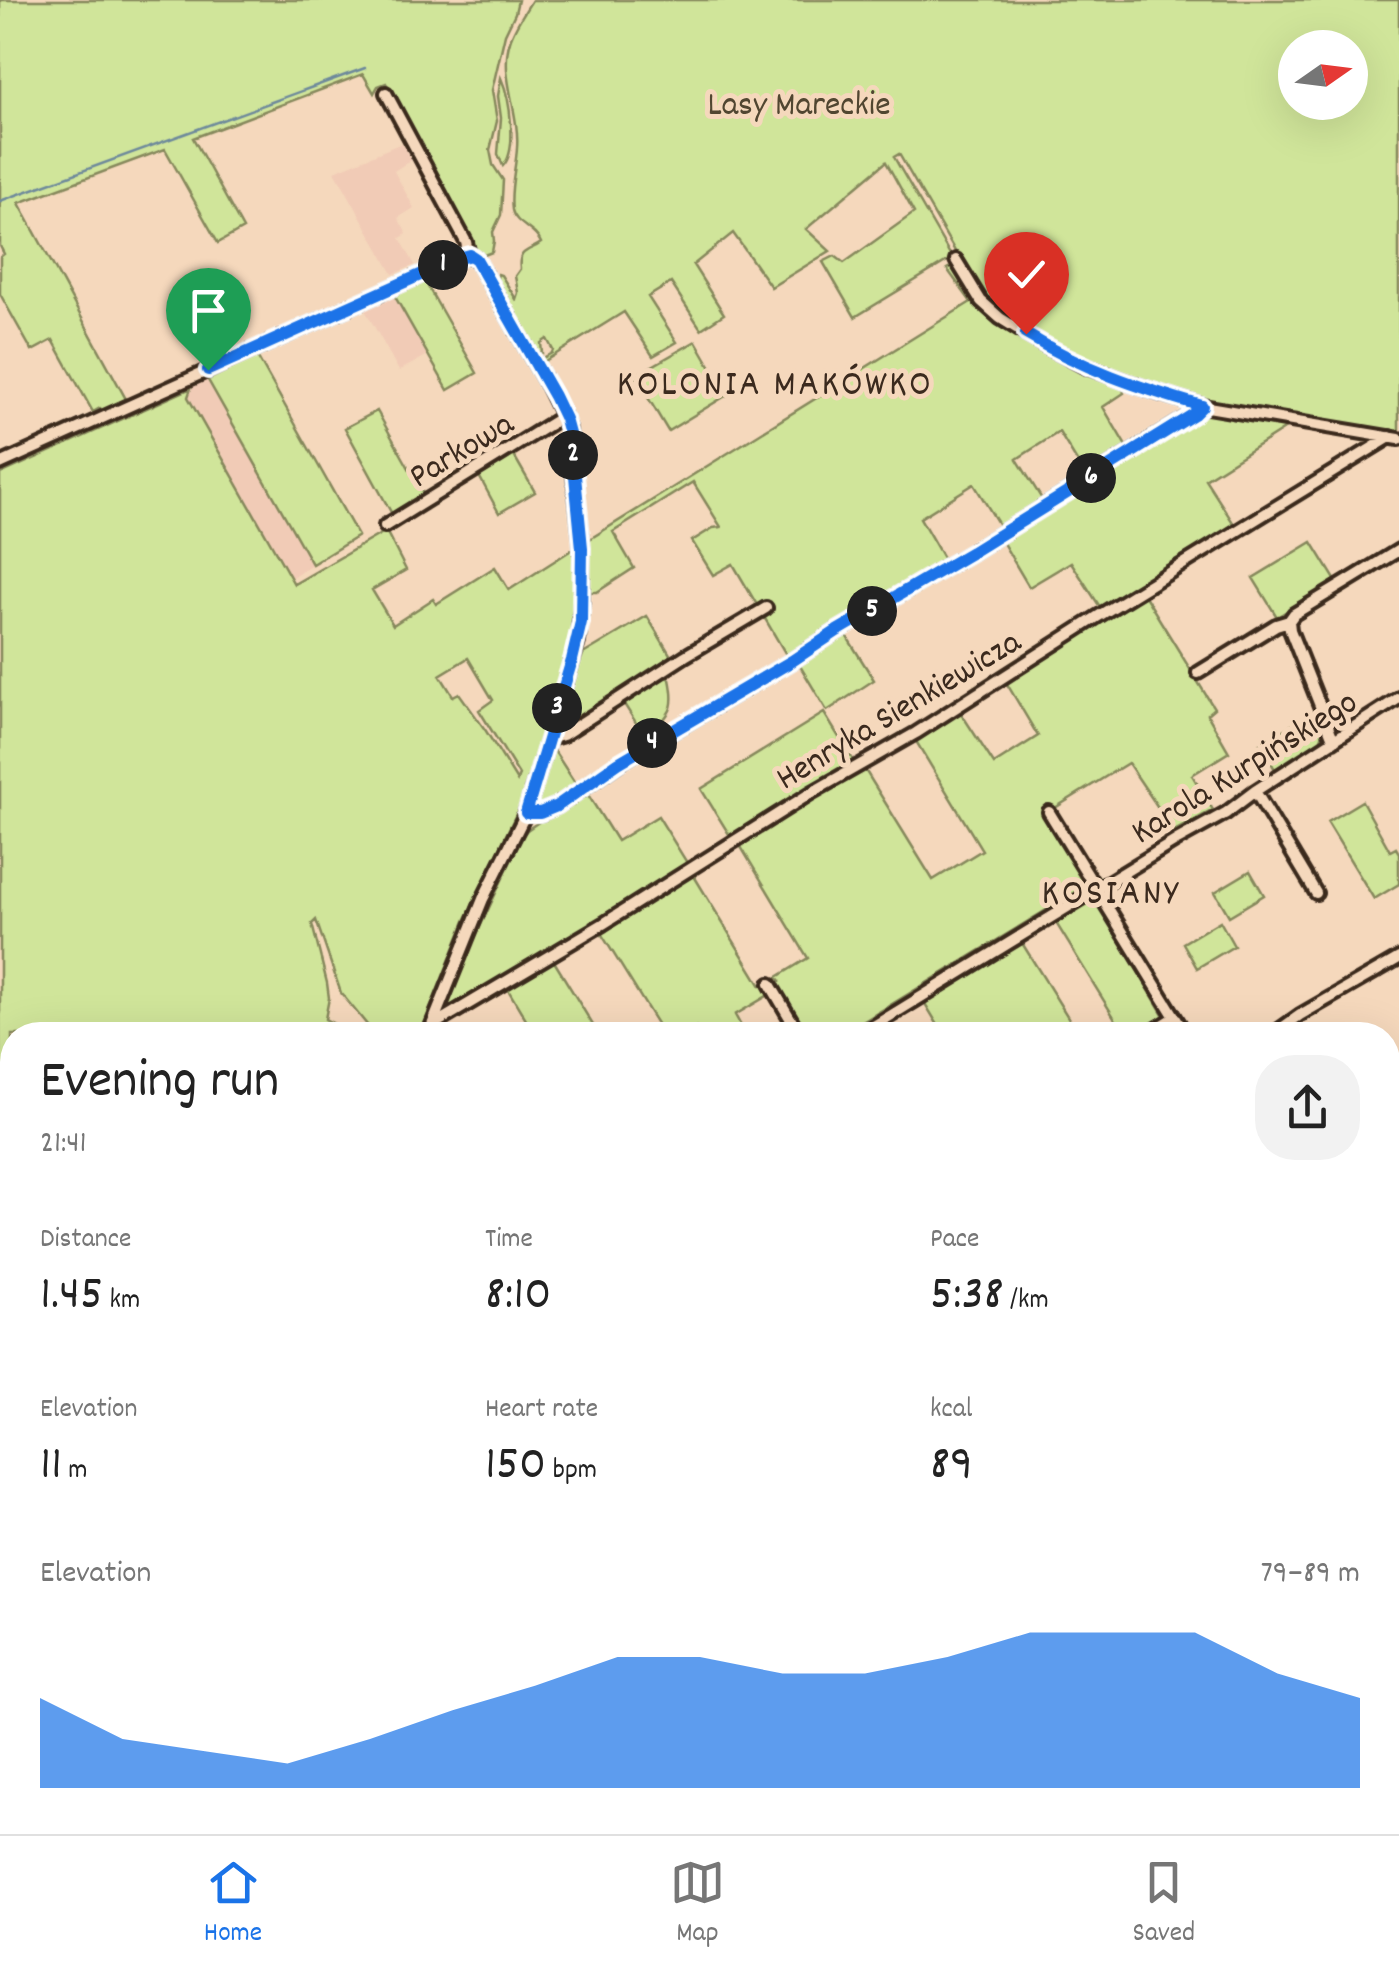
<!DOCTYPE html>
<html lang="en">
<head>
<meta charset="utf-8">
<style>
  :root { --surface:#fff; --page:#f2f2f2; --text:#222; --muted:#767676; --line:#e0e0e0; --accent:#1a73e8 }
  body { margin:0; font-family:Dekko,sans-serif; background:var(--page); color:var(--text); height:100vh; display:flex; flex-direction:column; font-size:38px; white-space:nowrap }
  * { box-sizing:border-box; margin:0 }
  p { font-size:32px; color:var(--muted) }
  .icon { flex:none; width:55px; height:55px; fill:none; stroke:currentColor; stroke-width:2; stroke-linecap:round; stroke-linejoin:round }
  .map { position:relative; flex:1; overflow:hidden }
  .sheet { position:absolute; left:0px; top:1022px; width:1400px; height:812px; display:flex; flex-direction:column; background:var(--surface); border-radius:40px 40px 0 0; box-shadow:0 10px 40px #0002 }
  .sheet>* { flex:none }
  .needle { width:65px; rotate:76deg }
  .buttons { position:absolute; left:1278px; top:30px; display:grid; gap:20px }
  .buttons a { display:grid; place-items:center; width:90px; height:90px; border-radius:50%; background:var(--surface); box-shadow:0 10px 40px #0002; font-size:50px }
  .pin { position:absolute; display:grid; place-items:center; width:85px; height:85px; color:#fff; margin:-102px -42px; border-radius:50% 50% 50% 0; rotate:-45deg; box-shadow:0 0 10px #0007 }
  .pin .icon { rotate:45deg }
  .km { position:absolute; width:50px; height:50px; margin:-25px; border-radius:50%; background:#222; color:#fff; font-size:28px; line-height:50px; text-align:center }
  .round { display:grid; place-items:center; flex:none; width:105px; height:105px; border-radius:40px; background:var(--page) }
  .head { display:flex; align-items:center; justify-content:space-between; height:170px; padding:0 40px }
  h1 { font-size:55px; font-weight:600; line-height:75px }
  .figures { display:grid; grid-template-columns:repeat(3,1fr); gap:15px; height:170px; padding:10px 40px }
  .figures div { display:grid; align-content:center }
  .figures b { font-size:50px; font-weight:600 }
  .figures small { font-size:28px; font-weight:400 }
  .figures p { font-size:28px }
  .chart { height:280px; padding:20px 40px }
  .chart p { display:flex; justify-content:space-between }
  .chart svg { width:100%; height:180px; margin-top:10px; fill:var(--accent); opacity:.7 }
  .menu { display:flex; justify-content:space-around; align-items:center; height:140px; border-top:2px solid var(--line); background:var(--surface); font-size:28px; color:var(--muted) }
  .menu a { display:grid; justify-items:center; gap:5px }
  .menu .current { color:var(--accent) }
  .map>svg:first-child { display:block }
</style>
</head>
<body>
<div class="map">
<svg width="1399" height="1834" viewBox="0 0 1399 1834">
  <rect width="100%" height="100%" fill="#f5d8bc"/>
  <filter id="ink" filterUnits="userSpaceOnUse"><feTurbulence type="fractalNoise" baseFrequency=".01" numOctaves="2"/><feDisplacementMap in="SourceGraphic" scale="20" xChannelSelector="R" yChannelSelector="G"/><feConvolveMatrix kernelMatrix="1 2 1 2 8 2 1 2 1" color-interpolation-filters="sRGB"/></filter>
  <g filter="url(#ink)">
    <!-- built -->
    <path fill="#f1cbb6" d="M402 143 411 160 394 171 414 208 398 218 407 234 400 238 415 265 393 274 335 171Z
      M395 297 428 355 399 371 365 310Z
      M208 380 312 564 290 578 188 396 191 388Z
      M120 1823H237L235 1834H192L166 1828 164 1833 160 1829H151Z"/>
    <!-- green -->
    <path fill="#d0e59a" stroke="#86885c" stroke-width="2.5" fill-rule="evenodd" d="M0 0H518L515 13 505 34 492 90 497 121 490 150 493 165 503 180 501 215 493 232 494 241 492 252 484 255 473 248 386 83 378 86 374 93 363 74 193 138 243 229 218 243 165 149 19 203 127 401 104 412 100 408 93 412 53 340 32 351 0 294V257L4 254 0 246Z
      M532 0H1399V437L1298 418 1289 414 1274 416 1150 388 1112 376 1010 322 979 293 899 154 894 157 899 166 952 258 855 317 823 262 835 256 844 263 914 213 886 162 806 229 830 251 771 287 733 233 693 265 724 314 701 329 671 283 648 297 677 342 653 356 624 312 540 364 541 359 552 353 553 350 547 339 541 343 542 353 534 352 512 308H510C504 298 493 286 498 274L501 275 516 299 518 293 515 276 520 269C517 249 531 251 541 243 535 228 515 225 512 210 509 189 516 168 517 148 520 113 499 74 510 41 514 27 524 13 532 0ZM1295 48H1350V102H1295Z
      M501 78C510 98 518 150 503 166L498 154 501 118 498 96Z
      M956 264 983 306 1122 384 1124 393 1103 407 1129 451 1087 478 1059 432 1017 459 1045 504 1002 530 974 484 920 518 946 563 894 594 875 597 845 622 788 658 733 564 713 575 692 541 713 528 721 527 693 482 613 532 634 568 597 592H586L585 542 971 302 947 269Z
      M424 280 477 373 448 390 393 293Z
      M696 341 727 395 668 431 635 376Z
      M257 356 358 536 312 564 208 380Z
      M191 388 188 397 294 584 386 531 406 570 372 590 393 625 433 599 436 604 495 567 509 590 573 549 576 552C576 576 577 600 574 623 565 681 544 735 524 789L526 793 465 921 420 1034 368 1026 341 993 316 920 312 924 327 983 329 998 325 1019 340 1027 337 1035H12V1497L7 1498 0 1506V474ZM468 658 493 700 479 710 519 775 517 781 486 731 459 693 453 696 440 675Z
      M377 411 424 495 392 514 345 428Z
      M1202 412 1289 426 1205 479 1236 527 1102 610 1071 562 1029 587 1000 538Z
      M513 454 535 492 499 513 478 474Z
      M1312 542 1336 581 1277 617 1253 578Z
      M1142 591 1214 708 1207 714 1229 752 1192 775 1213 810 1174 831 1128 763 1055 808 1092 875 1101 877 1105 882 1089 890 1086 886 841 1035H803L773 986 780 981 777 977 808 958 738 842 862 765 933 880 982 850 914 738 959 710 994 764 1038 736 1004 679Z
      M647 616 674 661 557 732 555 729 583 654Z
      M844 632 874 680 827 711 797 661Z
      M663 676 670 679C678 717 665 713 647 740L622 701Z
      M1315 711 1323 733 1320 742 1276 771 1260 744Z
      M824 713 855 763 732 839 701 789Z
      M553 749 577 786 542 810 536 805Z
      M585 790 617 841 658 816 689 866 498 982 469 996 454 1009H450L446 1003 452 987 523 835 527 830Z
      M1362 801 1390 851 1396 848 1399 853V884L1374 899 1327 822Z
      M691 871 761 986 766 984 772 993 735 1015 746 1035H702L696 1027 684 1035H664L599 930Z
      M1250 871 1264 895 1229 916 1215 892Z
      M1095 899 1166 1019 1141 1035H1125L1056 923Z
      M1220 921 1234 946 1197 968 1183 943Z
      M1022 943 1079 1035H944L924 1002Z
      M552 958 599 1035H535L507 988Z
      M1388 1318 1399 1323V1384L1397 1391 1388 1388Z
      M0 1543 8 1566 2 1582 3 1614 12 1611V1729L0 1788Z"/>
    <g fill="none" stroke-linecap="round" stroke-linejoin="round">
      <!-- stream -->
      <path stroke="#6d899b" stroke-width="2.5" d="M0 201 365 68"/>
      <!-- street casing -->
      <g stroke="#3b2a1e" stroke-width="18">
        <path id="street" d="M386 93 466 242 469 255
          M956 260 981 301 1000 318 1044 345 1084 366 1158 393 1202 406 1399 439
          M0 464 456 259 469 255 476 259 545 381 569 430 582 548V599L578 642 526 813 483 899 428 1035
          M385 526 563 416
          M1289 621 1290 630 1334 741
          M1198 673 1276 625 1289 621 1294 614 1399 550
          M549 739 563 735 685 656 766 608
          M1255 791 1316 893
          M1049 812 1186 1035
          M526 813H541L557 806 619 763 792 661 837 631 972 552 1193 414 1202 406
          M770 984 800 1035
          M433 1025 603 924 811 793 916 733 1097 617 1390 437
          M859 1035 1177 840 1226 813 1255 791 1399 698
          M1147 1035 1174 1018
          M1272 1035 1300 1015 1399 958
          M1388 1117 1399 1120
          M1388 1179 1399 1146
          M1388 1432 1399 1397
          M1388 1480 1399 1484
          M1388 1573 1399 1581
          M1388 1733 1399 1700
          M107 1824 145 1834
          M43 1834 49 1822
          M243 1834 246 1822
          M688 1834 691 1822
          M799 1834 802 1822
          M927 1834 931 1822
          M1004 1834 1009 1822
          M1080 1834 1084 1822
          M1161 1834 1165 1822
          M1251 1834 1255 1822
          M1352 1834 1356 1822
          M1386 1834 1399 1797"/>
      </g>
      <!-- street -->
      <use href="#street" stroke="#f5d8bc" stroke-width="10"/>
    </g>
  </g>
  <g fill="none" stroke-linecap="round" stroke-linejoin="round" filter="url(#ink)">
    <!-- route casing -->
    <g stroke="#fff" stroke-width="20">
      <path id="route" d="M208 370 456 259 470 255 476 259 554 396 565 419 572 445 582 548 581 622 572 660 526 813H540L557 806 618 763 792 661 837 631 972 552 1194 414 1202 406C1140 388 1081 368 1026 334"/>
    </g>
    <!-- route -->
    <use href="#route" stroke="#1a73e8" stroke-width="12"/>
  </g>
  <g text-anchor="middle" stroke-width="10" stroke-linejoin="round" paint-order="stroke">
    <!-- park labels -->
    <g font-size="35" fill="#514631" stroke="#f5d8bc">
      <text x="799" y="114">Lasy Mareckie</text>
    </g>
    <!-- street labels -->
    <g font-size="35" fill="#3b2a1e" stroke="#f5d8bc">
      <text transform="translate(460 448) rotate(-31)" y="12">Parkowa</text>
      <text transform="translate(897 708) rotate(-31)" y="12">Henryka Sienkiewicza</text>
      <text transform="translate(1243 765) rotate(-32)" y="12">Karola Kurpińskiego</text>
    </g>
    <!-- neighbourhood labels -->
    <g font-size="38" letter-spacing="2.5" fill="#3b2a1e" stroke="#f5d8bc">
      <text x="775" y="394">KOLONIA MAKÓWKO</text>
      <text x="1111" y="903">KOSIANY</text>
    </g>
  </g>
</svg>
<div class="buttons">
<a><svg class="needle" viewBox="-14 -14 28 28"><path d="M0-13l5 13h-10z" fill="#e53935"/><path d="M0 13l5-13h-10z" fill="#767676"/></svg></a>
</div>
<div class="pin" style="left:208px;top:370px;background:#1e9e55"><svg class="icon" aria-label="arrive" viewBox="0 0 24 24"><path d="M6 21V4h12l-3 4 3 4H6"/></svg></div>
<div class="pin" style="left:1026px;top:334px;background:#d93025"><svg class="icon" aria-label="check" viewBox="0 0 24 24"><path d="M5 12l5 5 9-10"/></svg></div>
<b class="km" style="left:443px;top:265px">1</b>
<b class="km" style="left:573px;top:455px">2</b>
<b class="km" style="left:557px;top:708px">3</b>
<b class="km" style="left:652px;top:743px">4</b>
<b class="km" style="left:872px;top:611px">5</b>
<b class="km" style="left:1091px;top:478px">6</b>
<section class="sheet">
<div class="head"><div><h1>Evening run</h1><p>21:41</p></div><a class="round"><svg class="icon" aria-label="share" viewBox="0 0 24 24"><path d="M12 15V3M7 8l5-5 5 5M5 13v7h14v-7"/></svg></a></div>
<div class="figures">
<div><p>Distance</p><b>1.45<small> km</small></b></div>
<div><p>Time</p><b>8:10</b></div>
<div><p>Pace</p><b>5:38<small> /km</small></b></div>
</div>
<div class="figures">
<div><p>Elevation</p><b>11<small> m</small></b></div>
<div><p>Heart rate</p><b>150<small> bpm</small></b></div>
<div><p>kcal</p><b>89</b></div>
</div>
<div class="chart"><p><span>Elevation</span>79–89 m</p>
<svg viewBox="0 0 160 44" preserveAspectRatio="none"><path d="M0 44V22L10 32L20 35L30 38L40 32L50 25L60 19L70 12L80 12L90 16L100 16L110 12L120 6L130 6L140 6L150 16L160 22V44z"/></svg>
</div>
</section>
</div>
<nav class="menu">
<a class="current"><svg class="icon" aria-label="home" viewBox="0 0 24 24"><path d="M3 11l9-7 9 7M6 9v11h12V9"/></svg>Home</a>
<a><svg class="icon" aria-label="map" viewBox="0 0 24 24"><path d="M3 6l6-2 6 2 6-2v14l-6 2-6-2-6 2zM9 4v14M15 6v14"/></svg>Map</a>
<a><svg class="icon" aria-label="saved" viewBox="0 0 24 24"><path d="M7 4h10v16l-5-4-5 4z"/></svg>Saved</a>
</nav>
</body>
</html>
